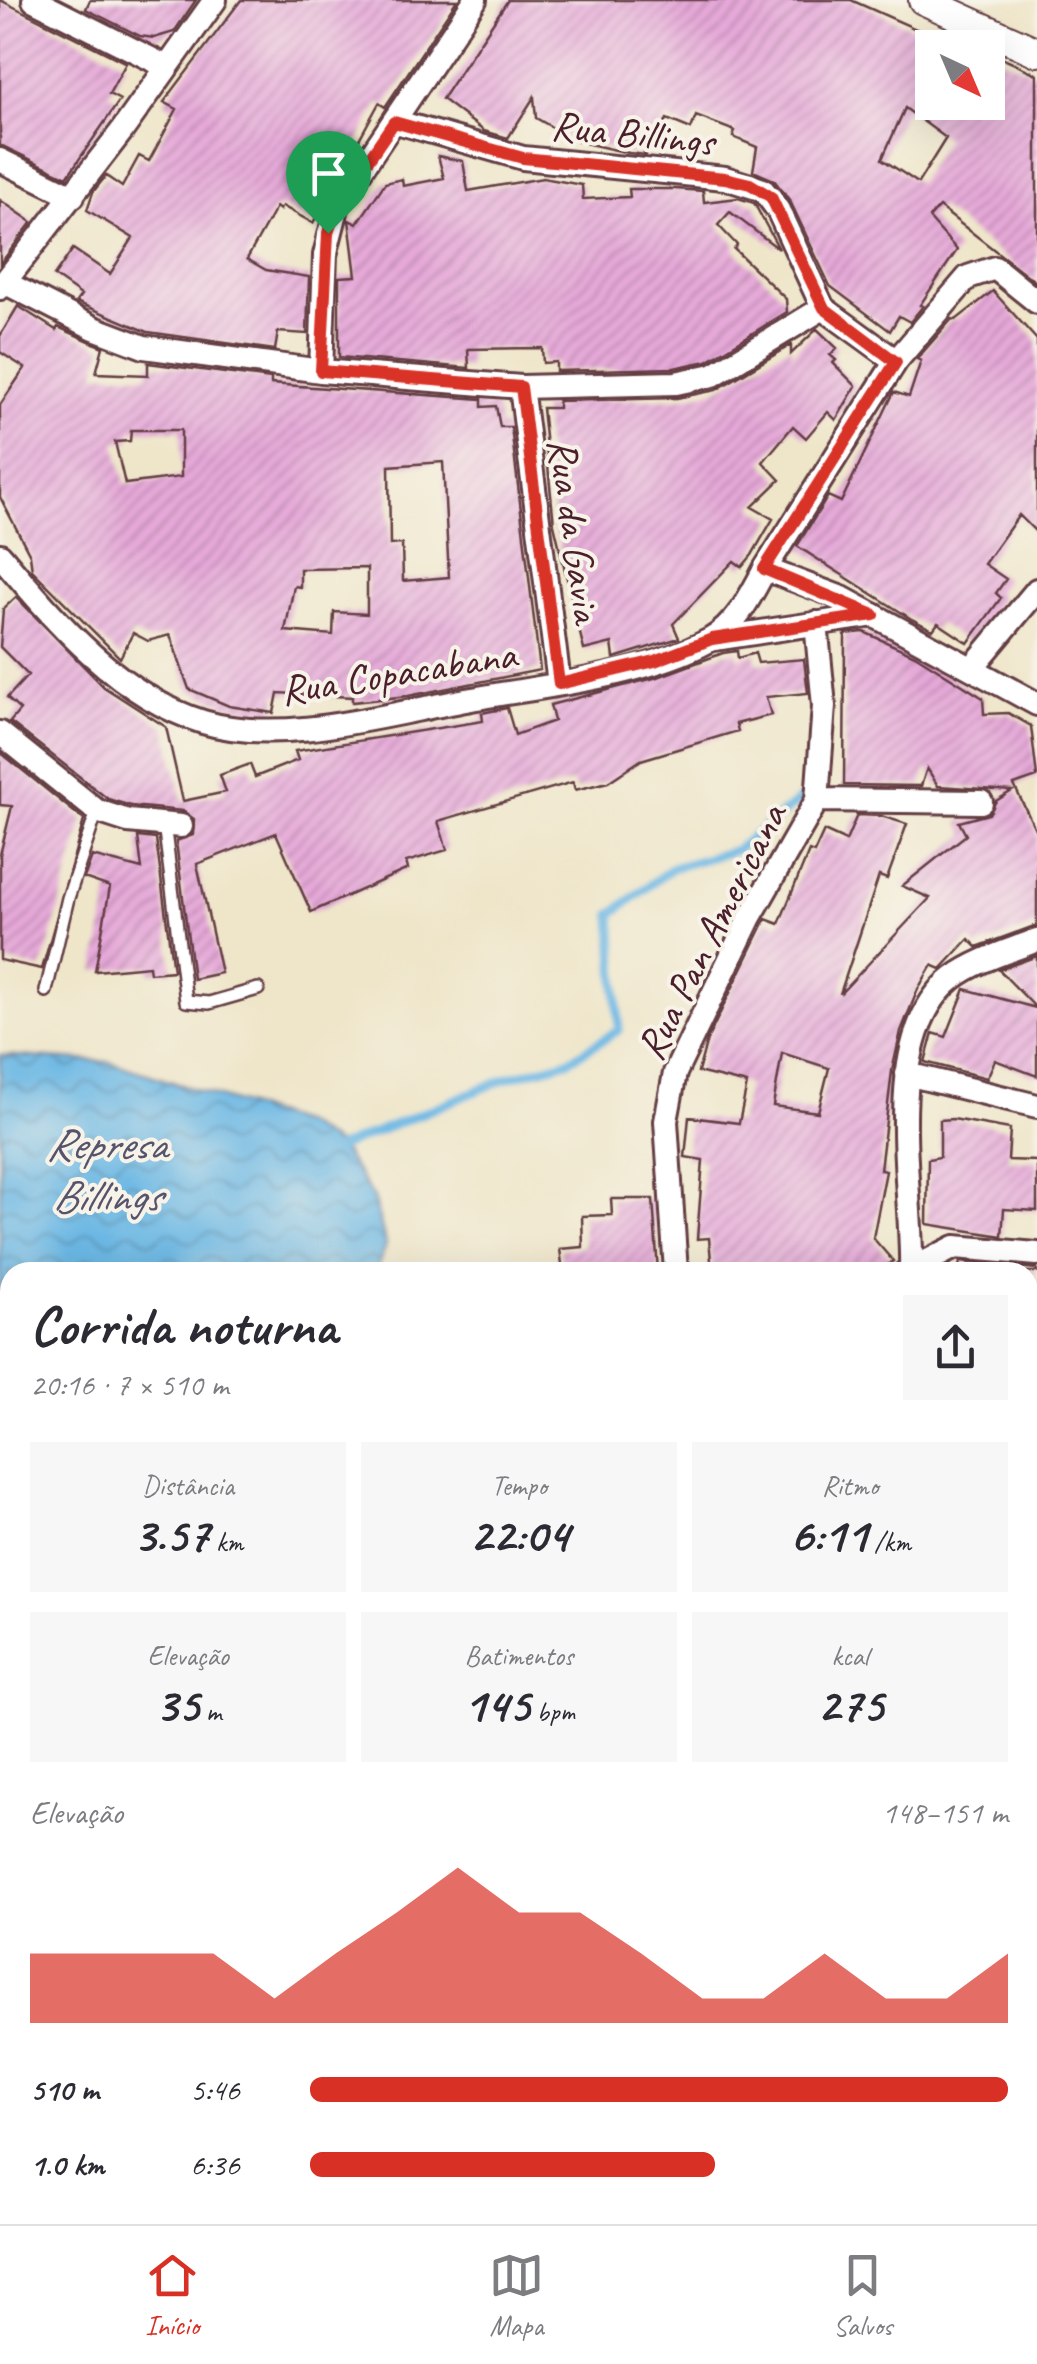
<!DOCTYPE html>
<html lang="pt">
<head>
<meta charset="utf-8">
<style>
  :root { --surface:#fff; --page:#f7f7f7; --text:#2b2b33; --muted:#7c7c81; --line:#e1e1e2; --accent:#d93025 }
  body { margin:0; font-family:Caveat,sans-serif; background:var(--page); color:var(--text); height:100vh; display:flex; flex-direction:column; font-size:38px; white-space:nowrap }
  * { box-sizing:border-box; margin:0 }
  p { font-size:32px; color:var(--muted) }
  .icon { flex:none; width:55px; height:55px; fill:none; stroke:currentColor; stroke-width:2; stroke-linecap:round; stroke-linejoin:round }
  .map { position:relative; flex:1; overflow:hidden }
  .side { position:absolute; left:0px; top:1262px; width:1038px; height:962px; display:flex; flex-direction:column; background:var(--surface); border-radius:30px 30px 0 0; box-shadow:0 10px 40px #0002 }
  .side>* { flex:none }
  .needle { width:65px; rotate:136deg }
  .controls { position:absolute; left:915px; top:30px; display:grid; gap:20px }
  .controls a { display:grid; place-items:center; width:90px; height:90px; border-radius:0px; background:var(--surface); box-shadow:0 10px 40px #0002; font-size:50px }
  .pin { position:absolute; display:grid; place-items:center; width:85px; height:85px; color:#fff; margin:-102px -42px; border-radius:50% 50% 50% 0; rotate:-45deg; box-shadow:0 0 10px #0007 }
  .pin .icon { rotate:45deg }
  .round { display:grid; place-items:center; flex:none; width:105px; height:105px; border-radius:0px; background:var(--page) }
  .summary { display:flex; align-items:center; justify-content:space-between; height:170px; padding:0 30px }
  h1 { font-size:55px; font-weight:700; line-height:75px }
  .figures { display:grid; grid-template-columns:repeat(3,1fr); gap:15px; height:170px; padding:10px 30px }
  .figures div { display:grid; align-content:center; border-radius:0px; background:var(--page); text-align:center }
  .figures b { font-size:50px; font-weight:700 }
  .figures small { font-size:28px; font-weight:400 }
  .figures p { font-size:28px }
  .chart { height:280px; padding:20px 30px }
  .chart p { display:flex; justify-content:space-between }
  .chart svg { width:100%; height:180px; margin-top:10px; fill:var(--accent); opacity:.7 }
  ul { padding:0 30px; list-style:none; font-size:32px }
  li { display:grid; grid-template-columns:160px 120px 1fr; align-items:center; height:75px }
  li i { height:25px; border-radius:12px; background:var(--accent) }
  .tabs { display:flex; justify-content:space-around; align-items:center; height:140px; border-top:2px solid var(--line); background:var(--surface); font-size:28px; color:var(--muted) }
  .tabs a { display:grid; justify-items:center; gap:5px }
  .tabs .active { color:var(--accent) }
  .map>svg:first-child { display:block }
</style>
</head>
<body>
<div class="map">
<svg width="1037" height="2224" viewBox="0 0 1037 2224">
  <defs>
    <pattern id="water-waves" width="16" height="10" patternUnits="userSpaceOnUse" patternTransform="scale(2.5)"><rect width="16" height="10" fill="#6ab7e4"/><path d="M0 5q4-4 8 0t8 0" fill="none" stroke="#5994b9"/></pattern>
    <pattern id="building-hatch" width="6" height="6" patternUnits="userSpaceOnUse" patternTransform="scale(2.5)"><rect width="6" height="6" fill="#e6a9d9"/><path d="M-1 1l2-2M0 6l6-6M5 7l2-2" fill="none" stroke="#bc89b0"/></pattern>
  </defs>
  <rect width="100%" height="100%" fill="#f7f3e8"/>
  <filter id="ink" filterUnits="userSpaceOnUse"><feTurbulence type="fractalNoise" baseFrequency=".01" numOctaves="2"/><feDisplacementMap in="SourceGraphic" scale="20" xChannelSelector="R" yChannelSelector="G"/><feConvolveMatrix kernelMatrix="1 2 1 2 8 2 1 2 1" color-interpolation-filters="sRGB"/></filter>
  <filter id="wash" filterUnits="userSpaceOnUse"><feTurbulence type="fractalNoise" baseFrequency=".0048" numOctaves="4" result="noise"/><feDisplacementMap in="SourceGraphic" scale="40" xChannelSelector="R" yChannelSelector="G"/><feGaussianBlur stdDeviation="2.25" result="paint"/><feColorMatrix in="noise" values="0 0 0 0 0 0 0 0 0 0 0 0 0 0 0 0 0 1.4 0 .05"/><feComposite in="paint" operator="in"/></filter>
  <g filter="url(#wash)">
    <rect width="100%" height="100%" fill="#efe6ca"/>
    <!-- water -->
    <path fill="url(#water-waves)" stroke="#5a6b88" stroke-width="2.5" d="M0 1055 110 1062 303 1124 340 1147 373 1198 386 1245 376 1272H10V2215H231L229 2224H0Z"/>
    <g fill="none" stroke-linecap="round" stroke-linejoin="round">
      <!-- stream -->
      <path stroke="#6ab7e4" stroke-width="9" d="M340 1147 505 1079 568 1061 619 1030 612 914 672 868 736 850 806 795
        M1028 1629 1037 1634"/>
    </g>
    <g id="blocks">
      <!-- building -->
      <path fill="url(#building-hatch)" fill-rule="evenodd" d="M0 0 126 63 109 94 120 100 67 177 0 145Z
        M90 0H196L174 32 154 38 140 36 86 9Z
        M241 0H457L385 107 379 103 313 223 282 206 280 210 276 207 247 259 266 270 309 277 307 334 278 332 275 350 148 332 76 302 81 295 54 276 73 249 110 274 133 238 87 210 93 192 106 176 122 187 139 156 149 161 177 109 164 102Z
        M508 0H851L932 36V102H988V52L1037 74V283L939 207 929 218 957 250 920 305 923 306 910 322 899 316 890 331 830 286 790 201 774 180 753 171 757 147 733 137 735 131 696 116 691 129 667 119 646 155 629 153 576 141 536 118 534 97 508 138 484 131 442 99ZM905 108 946 138 918 183 882 159Z
        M438 156 463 161 468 191 543 178 582 185 583 199 630 197 629 189H675L703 191 704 202 738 198 754 203 779 249 730 212 718 225 737 245 734 249 786 299 787 312 707 361 674 368 556 371V362L543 363 542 348 468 349 469 368 339 357V277L356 276 349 220 357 224 385 183 402 179 403 186 444 178Z
        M0 200 32 222 0 264Z
        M993 291 1037 340V533L1019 515 984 564 1006 579 996 593 1001 598 968 643 938 623 933 630 910 618 797 546 828 496 841 502 894 392 909 397 921 361 917 359 952 319 956 320Z
        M18 306 56 330 58 327 103 347 96 373 148 375V363L271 379V384L482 399V407L496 406 500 427H511L540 670 408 696 352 702V697L278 693 274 713 229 706 189 689 170 635 148 641 133 633 120 658 32 570 30 555 0 497V405L25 368 0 352V336ZM131 430H181V477L125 484 115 442 130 441ZM443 462 449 577 403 581 402 544 390 545 389 466ZM367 568V614L334 612 333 635 285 631 294 586 300 587V569Z
        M817 329 837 348 830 355 836 360 833 363 856 386 836 420 828 412 806 438 793 426 763 462 780 480 752 507 773 519 752 555 742 567 734 561 673 624 679 638 614 658 612 643 584 650 554 524 542 408H558V401L677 398 716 390 791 345V354Z
        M16 597 104 687 166 727 183 801 226 792 220 775 250 764 255 777 298 760 295 751 483 721 482 713 507 708 515 735 554 721 550 705 658 677 723 653 737 651 738 658 755 653 758 663 804 659 808 693 766 697 771 715 736 724 738 731 641 760 608 782 575 790 573 782 438 821 447 850 406 862 408 869 311 912 276 833 197 864 221 973 193 979 176 841 193 835 194 819 183 811 131 806 108 799 10 722 20 710 7 698 28 675 0 647 3 609Z
        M864 632 915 655 983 698 984 714 1008 713 1031 726 1037 777 1014 785 1037 833V925L977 947 969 939 941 969 932 965 918 989 901 1031 892 1071 880 1170 886 1171 873 1238 893 1261 878 1272H712L709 1238 697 1239 703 1160 685 1157 689 1117 739 1123 747 1084 698 1072 707 1040 766 919 779 924 809 851 814 853 824 831 846 841 857 815 881 816 907 824 887 879 879 876 840 994 930 898 902 886 966 835 959 822 989 814 996 801 1012 791 938 786 927 768 921 786 844 785 845 634ZM782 1053 829 1068 818 1112 773 1106Z
        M0 752 84 820 42 969 0 960V855L12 806 0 805Z
        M138 837 156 839 173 971 150 973 149 966 95 971 110 887 84 878 92 856 142 869Z
        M1037 956V1076L995 1060 987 1078 925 1062 933 1033 946 1037 965 989 1036 1008 999 970Z
        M953 1119 1010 1129 1008 1160 1037 1161V1211L1004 1209 1002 1236 927 1224 928 1159 940 1157V1120Z
        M611 1199H653L658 1272H563L560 1249 583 1247 582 1216 612 1215Z
        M960 1262 1037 1269V1272H958Z"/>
    </g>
  </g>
  <g filter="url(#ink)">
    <use href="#blocks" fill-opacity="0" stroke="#633d43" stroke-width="2.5"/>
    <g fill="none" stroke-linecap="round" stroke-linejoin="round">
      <!-- service casing -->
      <g stroke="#633d43" stroke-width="16">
        <path id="service" d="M164 823 186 1001 209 1003 258 989
          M46 991 68 898 97 811"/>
      </g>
      <!-- minor casing -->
      <g stroke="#633d43" stroke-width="28">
        <path id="minor" d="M34 0 167 67
          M394 121 523 158 725 178 763 190 778 210 823 308 896 361
          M0 160 73 196
          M4 282 94 328 144 347 321 371 521 387 676 383 713 375 823 308
          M0 288 121 132 215 0
          M321 371 325 255 338 204 475 0
          M521 387 559 683
          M0 555C55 620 118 696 203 722 282 746 387 714 466 700 542 686 642 677 710 640 737 625 751 595 765 569L842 598 1037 704
          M765 569 896 361 968 277 995 268 1037 302
          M714 639 874 615
          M972 668 1037 590
          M0 733 97 811 128 821 181 826
          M817 800 981 802
          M907 1074 1037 1106
          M676 1272 666 1121 675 1073 750 917 817 800 824 706 816 623
          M906 1272 955 1247 1037 1254
          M911 1272C914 1190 878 1036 953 978 977 960 1010 951 1037 940
          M1028 2078 1037 2124
          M1028 2207 1037 2208
          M389 2224 390 2215
          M884 2224 886 2215"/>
      </g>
      <!-- tertiary casing -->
      <g stroke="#633d43" stroke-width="32">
        <path id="tertiary" d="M923 0 1037 52"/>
      </g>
      <!-- service -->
      <use href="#service" stroke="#fff" stroke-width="11"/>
      <!-- minor -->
      <use href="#minor" stroke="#fff" stroke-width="22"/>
      <!-- tertiary -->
      <use href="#tertiary" stroke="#fff" stroke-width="28"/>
    </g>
  </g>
  <g fill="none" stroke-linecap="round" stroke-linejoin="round" filter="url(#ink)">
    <!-- route casing -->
    <g stroke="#fff" stroke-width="20">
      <path id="route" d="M394 122 523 158 725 178 750 184 771 197 824 308 896 362 764 569 874 615 712 639 655 661 559 684 521 387 321 371 328 233 338 204Z"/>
    </g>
    <!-- route -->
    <use href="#route" stroke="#d93025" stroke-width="12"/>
  </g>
  <g text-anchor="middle" stroke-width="8" stroke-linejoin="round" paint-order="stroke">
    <!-- street labels -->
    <g font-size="42" fill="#4a1f2b" stroke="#f7f3e8">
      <text transform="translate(633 132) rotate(6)" y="15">Rua Billings</text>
      <text transform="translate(576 530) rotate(82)" y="15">Rua da Gavia</text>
      <text transform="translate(398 671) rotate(-9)" y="15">Rua Copacabana</text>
      <text transform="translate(710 931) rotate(-63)" y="15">Rua Pan Americana</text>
    </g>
    <!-- water labels -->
    <g font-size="45" font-style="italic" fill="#55546c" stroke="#f7f3e8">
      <text x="106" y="1159">Represa<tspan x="106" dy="52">Billings</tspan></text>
    </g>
  </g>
</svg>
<div class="controls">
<a><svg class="needle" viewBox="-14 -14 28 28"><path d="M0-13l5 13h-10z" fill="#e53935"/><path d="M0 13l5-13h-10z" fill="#7c7c81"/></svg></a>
</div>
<div class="pin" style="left:328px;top:233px;background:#1e9e55"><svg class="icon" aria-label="arrive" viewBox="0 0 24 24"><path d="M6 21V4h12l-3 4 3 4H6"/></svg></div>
<section class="side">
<div class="summary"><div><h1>Corrida noturna</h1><p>20:16 · 7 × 510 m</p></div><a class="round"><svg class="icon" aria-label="share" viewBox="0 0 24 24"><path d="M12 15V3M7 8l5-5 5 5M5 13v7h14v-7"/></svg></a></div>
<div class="figures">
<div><p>Distância</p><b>3.57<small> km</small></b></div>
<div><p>Tempo</p><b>22:04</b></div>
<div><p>Ritmo</p><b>6:11<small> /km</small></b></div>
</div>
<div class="figures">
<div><p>Elevação</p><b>35<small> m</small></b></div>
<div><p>Batimentos</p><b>145<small> bpm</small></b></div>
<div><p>kcal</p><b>275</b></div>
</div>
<div class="chart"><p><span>Elevação</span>148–151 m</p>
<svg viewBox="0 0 160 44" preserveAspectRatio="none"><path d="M0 44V27L10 27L20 27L30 27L40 38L50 27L60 17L70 6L80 17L90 17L100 27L110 38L120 38L130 27L140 38L150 38L160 27V44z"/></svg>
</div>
<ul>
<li><b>510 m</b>5:46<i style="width:100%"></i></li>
<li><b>1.0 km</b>6:36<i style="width:58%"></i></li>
</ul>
</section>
</div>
<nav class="tabs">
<a class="active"><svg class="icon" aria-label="home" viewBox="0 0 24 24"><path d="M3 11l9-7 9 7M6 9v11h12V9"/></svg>Início</a>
<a><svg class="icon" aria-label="map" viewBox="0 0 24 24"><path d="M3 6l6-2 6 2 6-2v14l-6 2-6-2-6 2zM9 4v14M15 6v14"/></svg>Mapa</a>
<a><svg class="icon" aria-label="saved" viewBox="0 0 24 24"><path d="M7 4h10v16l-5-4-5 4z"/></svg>Salvos</a>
</nav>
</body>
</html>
